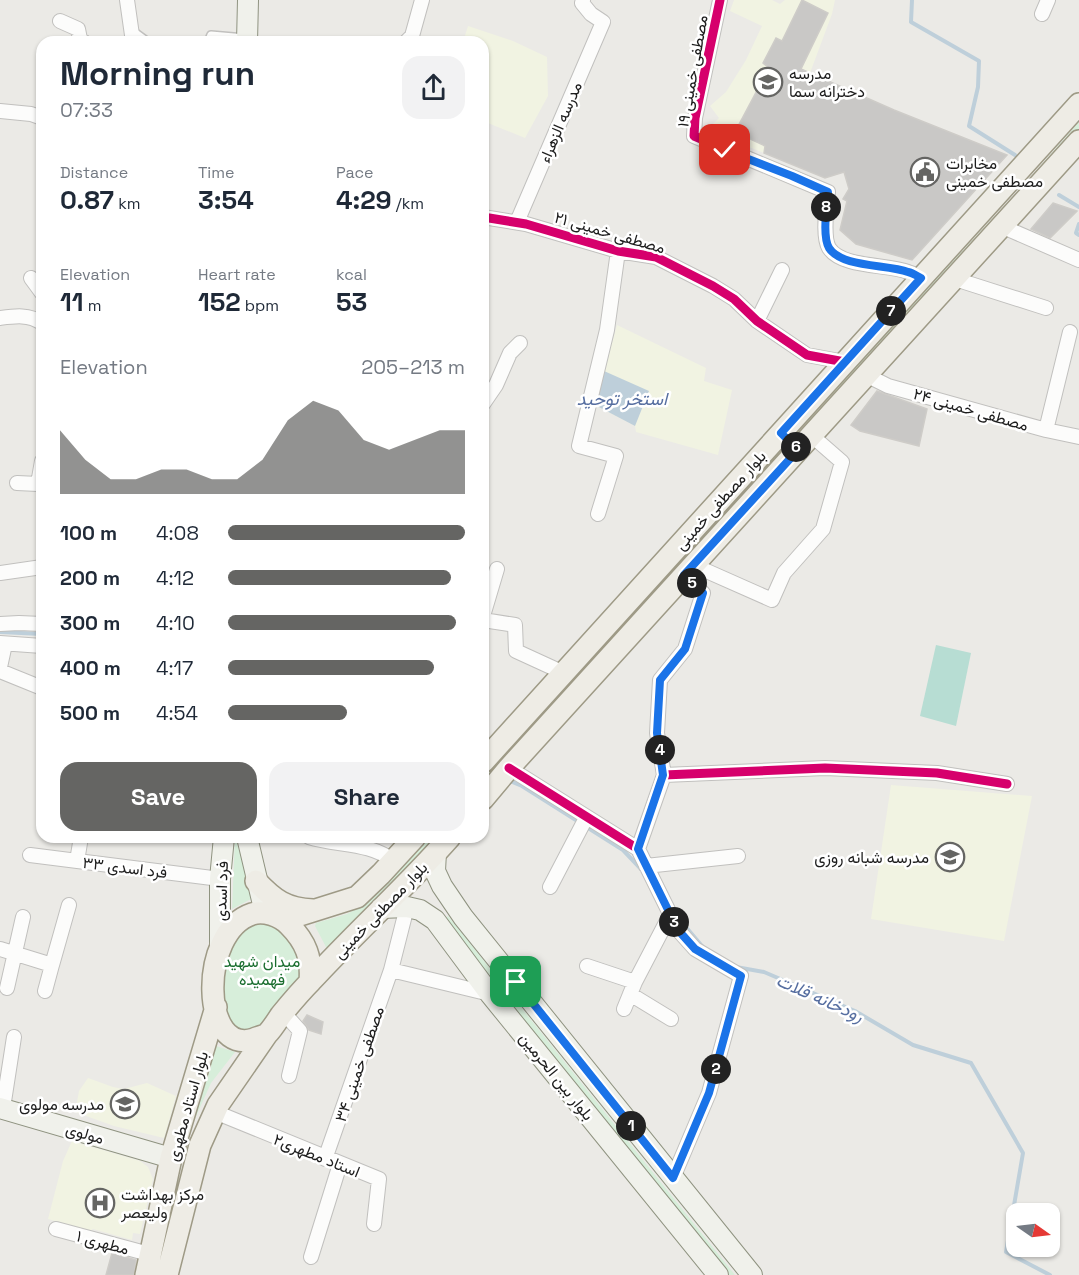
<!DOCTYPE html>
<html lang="en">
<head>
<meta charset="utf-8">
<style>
  :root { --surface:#fff; --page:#f2f2f3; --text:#1f2937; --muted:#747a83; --accent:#656563 }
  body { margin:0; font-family:"Space Grotesk",Vazirmatn,sans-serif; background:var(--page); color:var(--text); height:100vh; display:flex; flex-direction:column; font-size:22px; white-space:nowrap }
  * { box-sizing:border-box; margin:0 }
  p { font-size:20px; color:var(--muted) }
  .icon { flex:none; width:33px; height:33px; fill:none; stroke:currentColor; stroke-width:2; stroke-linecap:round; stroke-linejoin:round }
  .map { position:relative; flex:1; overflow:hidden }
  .side { position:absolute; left:36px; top:36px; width:453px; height:807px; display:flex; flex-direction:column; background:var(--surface); border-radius:18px; box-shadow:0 2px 4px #0004 }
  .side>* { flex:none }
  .needle { width:39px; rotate:104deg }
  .tools { position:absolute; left:1006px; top:1203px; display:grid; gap:12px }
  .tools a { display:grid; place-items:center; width:54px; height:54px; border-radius:12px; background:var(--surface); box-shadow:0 2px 4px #0004; font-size:30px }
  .pin { position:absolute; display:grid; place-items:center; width:51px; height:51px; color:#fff; margin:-26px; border-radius:12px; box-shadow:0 3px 9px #0006 }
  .km { position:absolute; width:30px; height:30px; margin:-15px; border-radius:50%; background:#222; color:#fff; font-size:16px; line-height:30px; text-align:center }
  .round { display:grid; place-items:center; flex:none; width:63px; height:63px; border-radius:18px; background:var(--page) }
  .summary { display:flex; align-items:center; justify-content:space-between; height:102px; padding:0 24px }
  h1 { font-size:33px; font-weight:700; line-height:45px }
  .stats { display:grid; grid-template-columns:repeat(3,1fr); gap:9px; height:102px; padding:6px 24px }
  .stats div { display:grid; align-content:center }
  .stats b { font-size:26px; font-weight:700 }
  .stats small { font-size:16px; font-weight:400 }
  .stats p { font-size:16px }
  .chart { height:168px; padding:12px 24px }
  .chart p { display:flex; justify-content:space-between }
  .chart svg { width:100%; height:108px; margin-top:6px; fill:var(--accent); opacity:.7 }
  .action { display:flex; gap:12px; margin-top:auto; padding:12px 24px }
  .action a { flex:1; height:69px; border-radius:18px; background:var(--accent); color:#fff; font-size:24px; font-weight:700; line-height:69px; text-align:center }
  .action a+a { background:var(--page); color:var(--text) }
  ul { padding:0 24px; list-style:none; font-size:20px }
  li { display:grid; grid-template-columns:96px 72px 1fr; align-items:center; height:45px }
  li i { height:15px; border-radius:8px; background:var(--accent) }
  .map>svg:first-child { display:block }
</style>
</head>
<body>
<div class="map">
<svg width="1079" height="1275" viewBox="0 0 1079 1275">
  <rect width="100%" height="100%" fill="#ebeae6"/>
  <!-- education -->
  <path fill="#f1f3e2" d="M734 0H772L780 4 785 0H835L832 14 810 73 787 110 770 126 764 153 707 130 719 118 710 106 726 92 746 60 762 26 730 11Z
    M468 26 513 41 547 57 548 96 525 138 483 121V42H463Z
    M617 325 706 368 704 381 732 390 718 455 636 432 635 426 595 405Z
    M891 785 1032 796 1004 941 871 919Z
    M88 1078 113 1087 124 1089 147 1083 176 1096 164 1138 114 1126 75 1112 79 1091Z
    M72 1141 140 1161 148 1167 153 1179 151 1188 140 1234 133 1233 132 1240 93 1229 90 1231 48 1219 63 1161Z"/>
  <!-- park -->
  <path fill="#d7eeda" d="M1079 122V133L810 427 804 421 1021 188Z
    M778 453 784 458 483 786V774Z
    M235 837 253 898 232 909Z
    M426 837H436L332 949 326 947 315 926 316 923 347 914 363 905Z
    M448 916 735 1275H724L442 920Z
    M259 924C283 925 290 942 302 960L300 982 273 1014 256 1030 242 1035C237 1029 230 1023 227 1016 217 994 223 953 238 934 242 928 251 925 259 924Z
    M216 1046 235 1052 211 1083 184 1143Z"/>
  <!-- pitch -->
  <path fill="#b7ddd3" d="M936 645 971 653 956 726 920 716Z"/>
  <!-- water -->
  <path fill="#becfda" d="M604 371 649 391 635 426 595 405Z"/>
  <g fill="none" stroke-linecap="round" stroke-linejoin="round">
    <!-- stream -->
    <path stroke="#becfda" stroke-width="4" d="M912 0 911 22 979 61 978 87 969 126 1015 155
      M1059 195 1079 207
      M1079 224 1076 233 1079 235
      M0 632 42 634
      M508 780 522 786 579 822
      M585 826 623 850 641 869
      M680 920 702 946
      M736 967 764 972 855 1011 913 1045 971 1063 1023 1153 1006 1252 1050 1275"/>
  </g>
  <!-- building -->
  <path fill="#c9c8c6" stroke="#ceccc8" stroke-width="1.5" d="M802 0 828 13 801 69 894 110 1007 155 912 260 856 244 840 230 847 201 843 199 849 189 844 172 825 178 764 153 765 146 735 132 769 68 763 63 776 38 782 41Z
    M1053 203 1077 211 1050 238 1031 229Z
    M877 391 927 409 919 446 860 431 851 425Z
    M307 1015 323 1022 321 1034 309 1030 303 1021Z
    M112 1253 136 1260 134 1275H106Z"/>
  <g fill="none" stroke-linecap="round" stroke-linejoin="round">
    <!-- lane casing -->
    <g stroke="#c1c0be" stroke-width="10">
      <path id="lane" d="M133 31 148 42
        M208 42 211 35 245 38"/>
    </g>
    <!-- street casing -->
    <g stroke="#c1c0be" stroke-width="16">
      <path id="street" d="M127 0 133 42
        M720 0 695 118 694 136 828 192C827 206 822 236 829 248 842 268 888 264 908 272 913 273 917 276 921 278
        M1042 14 1048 0
        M60 21 78 29 80 39 84 42
        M406 42 412 36 422 0
        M0 111 31 114 42 118
        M483 217 526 224 618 251 656 257 713 286 734 299 757 321 807 355 845 362
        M517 222 603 22 591 14 582 3 583 0
        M1001 226 1079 260
        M31 278 42 293
        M955 279 1046 308
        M0 318C15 316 29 314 42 323
        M757 321 782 270
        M866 375 888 386 1046 430 1079 437
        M483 404 496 385 510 353 520 343
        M1046 430 1070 332
        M17 483 38 484 42 461
        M598 514 616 456 579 446 607 330 618 251
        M693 565 772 600 784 573 823 529 842 462 811 435
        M0 573 42 567
        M483 616 497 569
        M483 620 515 625 516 651 564 673
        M0 624 19 623 42 624
        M0 643 42 646
        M0 667 5 644
        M0 671 42 688
        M509 768 638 849 678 930 695 949 741 976 709 1093 673 1178
        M664 775 825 768 937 773 1007 784
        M309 837C338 846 369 842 394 861
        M638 849 664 775 657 733 660 680 685 649 703 593 684 575
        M30 855 220 879
        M77 861 81 837
        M646 866 738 856
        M550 887 586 818
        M0 949 52 965 45 991
        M52 965 69 905
        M587 966 635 982
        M391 970 490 994
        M7 988 23 917
        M630 994 671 1019
        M624 1009 635 982 670 915
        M283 1012 300 1031 289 1076
        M3 1108 14 1037
        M215 1112 379 1179 374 1224
        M325 1159 391 970 407 907
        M56 1229 149 1254
        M311 1257 340 1164"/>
    </g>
    <!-- secondary casing -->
    <g stroke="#8f9380" stroke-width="22">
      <path id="secondary" d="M247 42 248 0
        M247 837 265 913
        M436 852 435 871 442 886 463 917 752 1275
        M381 908 407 907 420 910 435 920 490 994 718 1275
        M220 946V879L224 837
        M0 1108 171 1158"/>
    </g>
    <!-- primary casing -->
    <g stroke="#9e9a86" stroke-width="24">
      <path id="primary" d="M483 762 1079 104
        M483 799 509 768 1079 141
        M256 881C274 900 286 909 313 910
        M284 920 357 897 381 874 415 837
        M310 982C312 958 306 942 289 925 280 916 264 910 252 914 198 932 201 1057 254 1039 258 1037 264 1036 267 1034 272 1029 277 1021 281 1015 290 1004 300 992 311 981 356 932 406 887 450 837
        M146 1275 171 1158 216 1007
        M167 1275 200 1145 218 1105 267 1034"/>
    </g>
    <!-- lane -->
    <use href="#lane" stroke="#fcfcfb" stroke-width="7"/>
    <!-- street -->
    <use href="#street" stroke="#fcfcfb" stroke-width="14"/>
    <!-- secondary -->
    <use href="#secondary" stroke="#f0f1eb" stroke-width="20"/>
    <!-- primary -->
    <use href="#primary" stroke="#eeece5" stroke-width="21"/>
    <!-- cycleway casing -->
    <g stroke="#fff" stroke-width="13">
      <path id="cycleway" d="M720 0 695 118 694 136 828 192C827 206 822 236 829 248 842 268 888 264 908 272 913 273 917 276 921 278
        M483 217 526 224 618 251 656 257 713 286 734 299 757 321 807 355 845 362
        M509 768 638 849 678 930 695 949 741 976 709 1093 673 1178
        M664 775 825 768 937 773 1007 784"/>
    </g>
    <!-- cycleway -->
    <use href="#cycleway" stroke="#d6006c" stroke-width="9"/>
  </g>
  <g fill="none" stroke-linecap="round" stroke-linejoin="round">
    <!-- route casing -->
    <g stroke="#fff" stroke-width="12">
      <path id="route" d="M516 982 673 1178 709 1093 741 976 695 949 678 930 638 849 663 775 657 733 660 680 685 649 703 593 684 575 798 450 781 433 921 278C917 276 913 273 908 272 888 264 842 268 829 248 822 236 827 206 828 192L792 176 725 150"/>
    </g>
    <!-- route -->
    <use href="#route" stroke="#1a73e8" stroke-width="8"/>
  </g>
  <!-- icons -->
  <defs>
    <g id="school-ring" transform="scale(1.5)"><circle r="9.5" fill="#fff" stroke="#656563" stroke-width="1.5"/><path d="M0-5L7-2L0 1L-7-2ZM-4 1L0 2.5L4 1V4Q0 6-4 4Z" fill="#656563"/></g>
    <g id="civic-ring" transform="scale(1.5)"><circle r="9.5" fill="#fff" stroke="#656563" stroke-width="1.5"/><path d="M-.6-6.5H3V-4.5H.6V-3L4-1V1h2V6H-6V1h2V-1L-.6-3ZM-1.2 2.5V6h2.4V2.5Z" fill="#656563"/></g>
    <g id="hospital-ring" transform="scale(1.5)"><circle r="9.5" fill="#fff" stroke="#656563" stroke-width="1.5"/><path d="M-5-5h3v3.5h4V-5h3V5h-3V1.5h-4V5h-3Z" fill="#656563"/></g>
  </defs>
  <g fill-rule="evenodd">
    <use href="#school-ring" x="768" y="82"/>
    <use href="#civic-ring" x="925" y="172"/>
    <use href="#school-ring" x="950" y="857"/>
    <use href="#school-ring" x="125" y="1104"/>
    <use href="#hospital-ring" x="100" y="1203"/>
  </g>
  <g text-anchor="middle" stroke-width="5" stroke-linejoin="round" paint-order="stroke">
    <!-- street labels -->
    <g font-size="16" fill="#1d1d1d" stroke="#fff">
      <text transform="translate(692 71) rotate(-80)" y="6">مصطفی خمینی ۱۹</text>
      <text transform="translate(560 122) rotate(-67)" y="6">مدرسه الزهراء</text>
      <text transform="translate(610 232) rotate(16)" y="6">مصطفی خمینی ۲۱</text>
      <text transform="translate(971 409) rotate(16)" y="6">مصطفی خمینی ۲۴</text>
      <text transform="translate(720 500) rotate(-48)" y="6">بلوار مصطفی خمینی</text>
      <text transform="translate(125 867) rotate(7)" y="6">فرد اسدی ۳۳</text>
      <text transform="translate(221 891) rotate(-88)" y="6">فرد اسدی</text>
      <text transform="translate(380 910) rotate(-46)" y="6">بلوار مصطفی خمینی</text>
      <text transform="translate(359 1064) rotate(-71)" y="6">مصطفی خمینی ۳۴</text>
      <text transform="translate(557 1076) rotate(51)" y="6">بلوار بین الحرمین</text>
      <text transform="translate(187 1106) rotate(-74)" y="6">بلوار استاد مطهری</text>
      <text transform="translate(85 1133) rotate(16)" y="6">مولوی</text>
      <text transform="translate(317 1155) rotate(22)" y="6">استاد مطهری۲</text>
      <text transform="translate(103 1242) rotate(15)" y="6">مطهری ۱</text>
    </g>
    <!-- poi labels -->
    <g font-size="16" fill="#1d1d1d" stroke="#fff" text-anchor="start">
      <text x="789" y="79">مدرسه<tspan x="789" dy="18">دخترانه سما</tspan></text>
      <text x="946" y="169">مخابرات<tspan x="946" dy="18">مصطفی خمینی</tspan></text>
      <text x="929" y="863" text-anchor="end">مدرسه شبانه روزی</text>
      <text x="104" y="1110" text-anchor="end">مدرسه مولوی</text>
      <text x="121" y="1200">مرکز بهداشت<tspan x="121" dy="18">ولیعصر</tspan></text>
    </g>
    <!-- park labels -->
    <g font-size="16" fill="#196d2e" stroke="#fff">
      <text x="262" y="967">میدان شهید<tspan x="262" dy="18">فهمیده</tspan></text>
    </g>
    <!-- water labels -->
    <g font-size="18" font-style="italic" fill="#566ea0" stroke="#fff">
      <text x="622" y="405">استخر توحید</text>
      <text transform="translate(820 998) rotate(24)" y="6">رودخانه قلات</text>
    </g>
  </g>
</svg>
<div class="tools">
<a><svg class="needle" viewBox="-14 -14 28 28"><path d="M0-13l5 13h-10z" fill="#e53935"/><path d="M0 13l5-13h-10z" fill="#747a83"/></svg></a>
</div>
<div class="pin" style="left:516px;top:982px;background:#1e9e55"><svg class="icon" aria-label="arrive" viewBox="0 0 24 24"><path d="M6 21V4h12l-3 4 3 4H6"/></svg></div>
<div class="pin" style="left:725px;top:150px;background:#d93025"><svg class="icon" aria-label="check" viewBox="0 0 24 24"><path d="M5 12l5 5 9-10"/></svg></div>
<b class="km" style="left:631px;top:1126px">1</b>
<b class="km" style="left:716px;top:1069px">2</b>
<b class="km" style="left:674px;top:922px">3</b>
<b class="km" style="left:660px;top:750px">4</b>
<b class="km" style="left:692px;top:583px">5</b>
<b class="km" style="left:796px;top:447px">6</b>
<b class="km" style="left:891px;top:311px">7</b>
<b class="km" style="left:826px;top:207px">8</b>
<section class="side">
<div class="summary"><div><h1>Morning run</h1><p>07:33</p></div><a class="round"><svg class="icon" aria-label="share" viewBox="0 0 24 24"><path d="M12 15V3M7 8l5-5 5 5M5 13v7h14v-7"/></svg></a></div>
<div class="stats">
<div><p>Distance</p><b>0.87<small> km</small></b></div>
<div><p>Time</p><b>3:54</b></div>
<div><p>Pace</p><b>4:29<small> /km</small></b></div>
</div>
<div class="stats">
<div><p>Elevation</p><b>11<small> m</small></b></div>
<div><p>Heart rate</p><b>152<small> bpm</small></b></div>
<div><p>kcal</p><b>53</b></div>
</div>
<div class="chart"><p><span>Elevation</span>205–213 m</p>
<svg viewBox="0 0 160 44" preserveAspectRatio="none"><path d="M0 44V18L10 30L20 38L30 38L40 34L50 34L60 38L70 38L80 30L90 14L100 6L110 10L120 22L130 26L140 22L150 18L160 18V44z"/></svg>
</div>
<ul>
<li><b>100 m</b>4:08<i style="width:100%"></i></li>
<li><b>200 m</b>4:12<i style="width:94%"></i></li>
<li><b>300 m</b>4:10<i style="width:96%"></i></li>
<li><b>400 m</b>4:17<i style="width:87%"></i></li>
<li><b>500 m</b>4:54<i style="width:50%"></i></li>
</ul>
<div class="action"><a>Save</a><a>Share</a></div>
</section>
</div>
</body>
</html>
